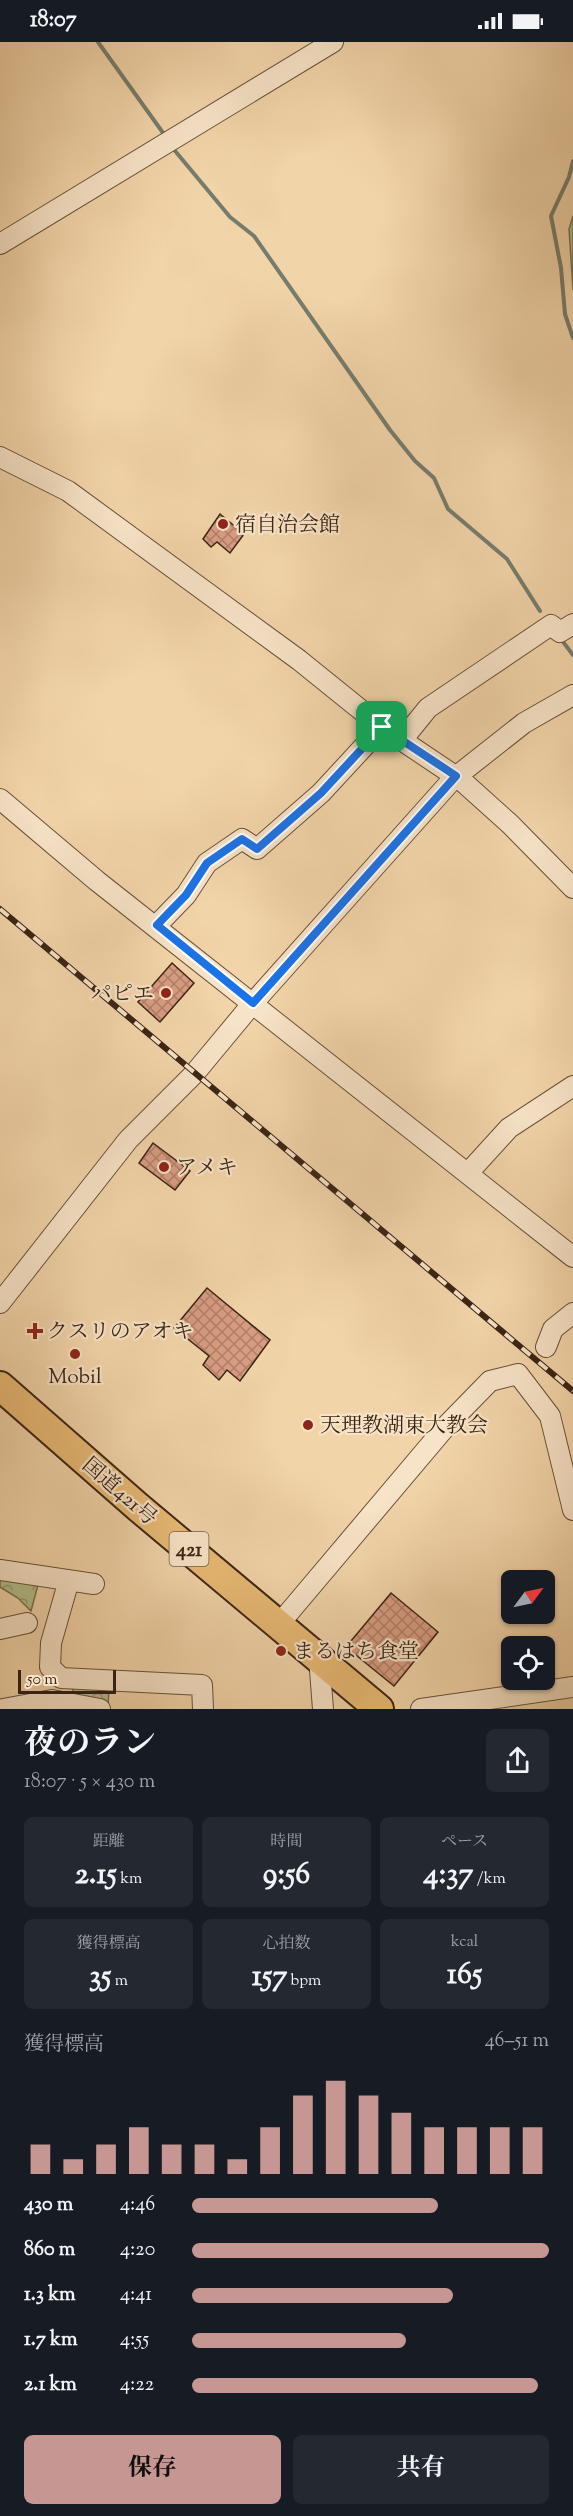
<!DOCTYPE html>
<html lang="ja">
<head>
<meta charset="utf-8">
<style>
  :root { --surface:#171b24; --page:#242831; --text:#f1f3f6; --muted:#9ea1a6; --accent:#c59692 }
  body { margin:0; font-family:"Sorts Mill Goudy","Noto Serif JP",serif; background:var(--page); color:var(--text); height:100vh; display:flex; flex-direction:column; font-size:22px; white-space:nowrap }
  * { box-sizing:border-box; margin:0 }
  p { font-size:20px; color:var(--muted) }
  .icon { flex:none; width:33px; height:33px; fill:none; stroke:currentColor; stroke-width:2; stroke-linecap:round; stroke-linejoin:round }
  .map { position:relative; height:1667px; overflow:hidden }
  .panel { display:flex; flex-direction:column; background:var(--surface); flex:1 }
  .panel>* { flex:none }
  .needle { width:39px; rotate:57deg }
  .tools { position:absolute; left:501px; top:1528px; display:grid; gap:12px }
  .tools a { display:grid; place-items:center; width:54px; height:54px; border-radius:9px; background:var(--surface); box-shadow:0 2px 4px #0004; font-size:30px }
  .scale { position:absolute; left:18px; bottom:15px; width:98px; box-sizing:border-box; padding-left:6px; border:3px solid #3a2515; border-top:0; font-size:16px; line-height:21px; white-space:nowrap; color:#3a2515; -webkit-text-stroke:4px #f7e3c7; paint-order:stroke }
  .pin { position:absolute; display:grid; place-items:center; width:51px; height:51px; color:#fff; margin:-26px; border-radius:12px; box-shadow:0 3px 9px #0006 }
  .round { display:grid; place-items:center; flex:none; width:63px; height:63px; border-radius:9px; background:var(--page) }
  .head { display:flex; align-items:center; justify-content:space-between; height:102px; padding:0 24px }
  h1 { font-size:33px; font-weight:700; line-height:45px }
  .stats { display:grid; grid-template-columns:repeat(3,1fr); gap:9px; height:102px; padding:6px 24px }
  .stats div { display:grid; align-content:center; border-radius:9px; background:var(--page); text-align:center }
  .stats b { font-size:30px; font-weight:700 }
  .stats small { font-size:16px; font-weight:400 }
  .stats p { font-size:16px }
  .chart { height:168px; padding:12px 24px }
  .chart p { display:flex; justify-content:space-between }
  .chart svg { width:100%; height:108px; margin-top:6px; stroke:var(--accent); stroke-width:6 }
  .button { display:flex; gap:12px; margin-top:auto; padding:12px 24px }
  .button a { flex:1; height:69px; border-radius:9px; background:var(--accent); color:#111; font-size:24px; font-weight:700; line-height:69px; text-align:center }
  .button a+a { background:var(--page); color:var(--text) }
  ul { padding:0 24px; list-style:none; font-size:20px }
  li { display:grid; grid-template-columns:96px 72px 1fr; align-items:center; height:45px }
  li i { height:15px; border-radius:8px; background:var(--accent) }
  .status { display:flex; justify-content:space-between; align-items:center; height:42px; padding:0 30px; background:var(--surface); direction:ltr }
  .status svg { height:16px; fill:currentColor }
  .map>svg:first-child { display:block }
</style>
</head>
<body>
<div class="status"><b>18:07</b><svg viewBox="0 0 49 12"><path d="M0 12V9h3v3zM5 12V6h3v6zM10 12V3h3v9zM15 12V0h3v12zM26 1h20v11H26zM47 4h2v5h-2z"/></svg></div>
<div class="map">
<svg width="573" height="1667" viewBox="0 0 573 1667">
  <defs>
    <pattern id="park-crowns" width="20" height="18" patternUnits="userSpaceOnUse" patternTransform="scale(1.5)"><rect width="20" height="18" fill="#b4be8d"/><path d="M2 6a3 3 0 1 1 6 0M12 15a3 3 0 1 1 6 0" fill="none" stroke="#939a72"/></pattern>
    <pattern id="building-cross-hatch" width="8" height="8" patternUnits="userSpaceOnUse" patternTransform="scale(1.5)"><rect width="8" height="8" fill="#d99c82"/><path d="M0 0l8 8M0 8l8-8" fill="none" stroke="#b17f69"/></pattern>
  </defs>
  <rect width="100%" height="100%" fill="#f2d4a9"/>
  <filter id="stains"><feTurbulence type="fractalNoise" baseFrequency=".00333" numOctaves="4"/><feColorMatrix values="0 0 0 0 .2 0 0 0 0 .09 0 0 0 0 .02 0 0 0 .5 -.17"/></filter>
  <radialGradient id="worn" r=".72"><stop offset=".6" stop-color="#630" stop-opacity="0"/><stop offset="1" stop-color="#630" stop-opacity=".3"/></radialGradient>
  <!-- grass -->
  <path fill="#b4be8d" stroke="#777251" stroke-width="1.5" d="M573 174V248L569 187Z"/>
  <!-- park -->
  <path fill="url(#park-crowns)" stroke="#777251" stroke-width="1.5" d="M0 1533 39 1539 31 1569 18 1556 0 1545Z
    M61 1643 109 1645 108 1667 72 1657 73 1647Z"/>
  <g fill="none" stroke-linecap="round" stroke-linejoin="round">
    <!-- stream -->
    <path stroke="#747d6d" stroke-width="4" d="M98 0 166 95
      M171 104 230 175 254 194 390 388 415 419 434 436 448 467 507 517 540 569
      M573 119 569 135 551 174 561 226 565 272 573 296
      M561 597 573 613"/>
  </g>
  <!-- building -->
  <path fill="url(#building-cross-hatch)" stroke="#3a2515" stroke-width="1.5" d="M220 472 244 492 230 511 217 500 211 505 203 497Z
    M172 921 194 941 160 980 138 960Z
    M153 1101 190 1129 175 1148 139 1121Z
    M207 1246 270 1298 240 1339 227 1328 219 1338 203 1323 209 1314 174 1286Z
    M391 1551 438 1590 394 1644 346 1605Z"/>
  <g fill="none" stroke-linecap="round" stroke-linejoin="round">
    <!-- minor casing -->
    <g stroke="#68513a" stroke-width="22">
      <path id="minor" d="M0 202 333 0
        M0 415 68 449 299 618 382 685 461 738 510 782 573 846
        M402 698 428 666 551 583 560 590 573 582
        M0 757 97 839 573 1215
        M157 883 186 853 207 821 242 797 257 807 321 751 382 685
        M468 1131 509 1086 573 1044
        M0 1261 128 1098 194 1032 253 961 453 737 524 681 573 653
        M546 1305 553 1287 573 1271
        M0 1528 94 1542
        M69 1538 51 1601 50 1625 61 1636 202 1643 203 1667
        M280 1581 448 1382 490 1339 518 1332 550 1374 573 1468
        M0 1587 27 1581
        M319 1615 323 1667
        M3 1667 52 1658 100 1667
        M421 1667 573 1645"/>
    </g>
    <!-- highway casing -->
    <g stroke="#3a2515" stroke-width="32">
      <path id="highway" d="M0 1344 138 1465 379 1667"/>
    </g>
    <!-- minor -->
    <use href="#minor" stroke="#f7e3c7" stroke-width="20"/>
    <!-- highway -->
    <use href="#highway" stroke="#e9ba74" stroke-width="28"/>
    <!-- rail casing -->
    <g stroke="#3a2515" stroke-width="6">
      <path id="rail" d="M0 867 573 1349"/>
    </g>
    <!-- rail -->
    <use href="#rail" stroke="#f7e3c7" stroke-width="4" stroke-dasharray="11" stroke-linecap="butt"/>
  </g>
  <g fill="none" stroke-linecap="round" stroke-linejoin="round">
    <!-- route casing -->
    <g stroke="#fff" stroke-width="12">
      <path id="route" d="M382 685 456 734 253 961 157 883 186 853 207 821 242 797 257 807 321 751Z"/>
    </g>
    <!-- route -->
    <use href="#route" stroke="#1a73e8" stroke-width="8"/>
  </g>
  <!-- markers -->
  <g fill="#8f2418" stroke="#f7e3c7" stroke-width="2">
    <circle cx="223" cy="482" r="6"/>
    <circle cx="166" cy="951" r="6"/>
    <circle cx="164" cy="1125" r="6"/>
    <path d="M32 1280h6v6h6v6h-6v6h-6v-6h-6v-6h6z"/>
    <circle cx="75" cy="1312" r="6"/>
    <circle cx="308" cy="1383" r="6"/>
    <circle cx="281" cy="1609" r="6"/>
  </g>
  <g text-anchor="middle" stroke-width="4.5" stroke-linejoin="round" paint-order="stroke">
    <!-- shield labels -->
    <rect fill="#f7e3c7" stroke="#735e4a" stroke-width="1.5" x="169.5" y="1490" width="39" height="34" rx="4.5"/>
    <g font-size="20" font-weight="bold" fill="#3a2515">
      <text x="189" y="1514">421</text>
    </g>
    <!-- poi labels -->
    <g font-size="21" fill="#3a2515" stroke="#f7e3c7" text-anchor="start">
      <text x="235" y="489">宿自治会館</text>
      <text x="154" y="958" text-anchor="end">パピエ</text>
      <text x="176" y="1132">アメキ</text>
      <text x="47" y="1296">クスリのアオキ</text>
      <text x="75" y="1341" text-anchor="middle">Mobil</text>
      <text x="320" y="1390">天理教湖東大教会</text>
      <text x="293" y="1616">まるはち食堂</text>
    </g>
    <!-- street labels -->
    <g font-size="21" fill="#3a2515" stroke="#f7e3c7">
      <text transform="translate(120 1449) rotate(41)" y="7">国道421号</text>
    </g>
  </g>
  <rect width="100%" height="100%" filter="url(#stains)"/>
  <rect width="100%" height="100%" fill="url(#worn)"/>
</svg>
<div class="tools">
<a><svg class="needle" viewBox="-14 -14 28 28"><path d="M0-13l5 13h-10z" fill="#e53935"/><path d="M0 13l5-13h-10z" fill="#9ea1a6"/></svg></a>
<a><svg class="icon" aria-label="locate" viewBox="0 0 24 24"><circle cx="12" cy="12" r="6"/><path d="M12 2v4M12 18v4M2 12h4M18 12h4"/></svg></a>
</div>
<div class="scale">50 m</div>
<div class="pin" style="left:382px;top:685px;background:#1e9e55"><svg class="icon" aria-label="arrive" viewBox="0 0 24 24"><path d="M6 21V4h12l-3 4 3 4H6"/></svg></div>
</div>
<section class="panel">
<div class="head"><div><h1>夜のラン</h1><p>18:07 · 5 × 430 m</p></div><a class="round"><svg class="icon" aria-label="share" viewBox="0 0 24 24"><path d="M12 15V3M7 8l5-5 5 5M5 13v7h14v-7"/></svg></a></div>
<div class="stats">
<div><p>距離</p><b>2.15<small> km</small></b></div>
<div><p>時間</p><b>9:56</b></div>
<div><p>ペース</p><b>4:37<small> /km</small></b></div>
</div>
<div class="stats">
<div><p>獲得標高</p><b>35<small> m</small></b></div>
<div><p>心拍数</p><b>157<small> bpm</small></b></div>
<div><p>kcal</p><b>165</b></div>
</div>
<div class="chart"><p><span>獲得標高</span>46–51 m</p>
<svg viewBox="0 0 160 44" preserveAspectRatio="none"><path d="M5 44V32M15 44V38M25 44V32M35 44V25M45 44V32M55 44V32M65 44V38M75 44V25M85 44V12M95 44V6M105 44V12M115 44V19M125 44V25M135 44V25M145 44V25M155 44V25"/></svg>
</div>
<ul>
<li><b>430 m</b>4:46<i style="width:69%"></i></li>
<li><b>860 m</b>4:20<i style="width:100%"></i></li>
<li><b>1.3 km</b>4:41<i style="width:73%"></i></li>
<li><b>1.7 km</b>4:55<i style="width:60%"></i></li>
<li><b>2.1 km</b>4:22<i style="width:97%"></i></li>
</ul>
<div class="button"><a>保存</a><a>共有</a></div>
</section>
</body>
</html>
